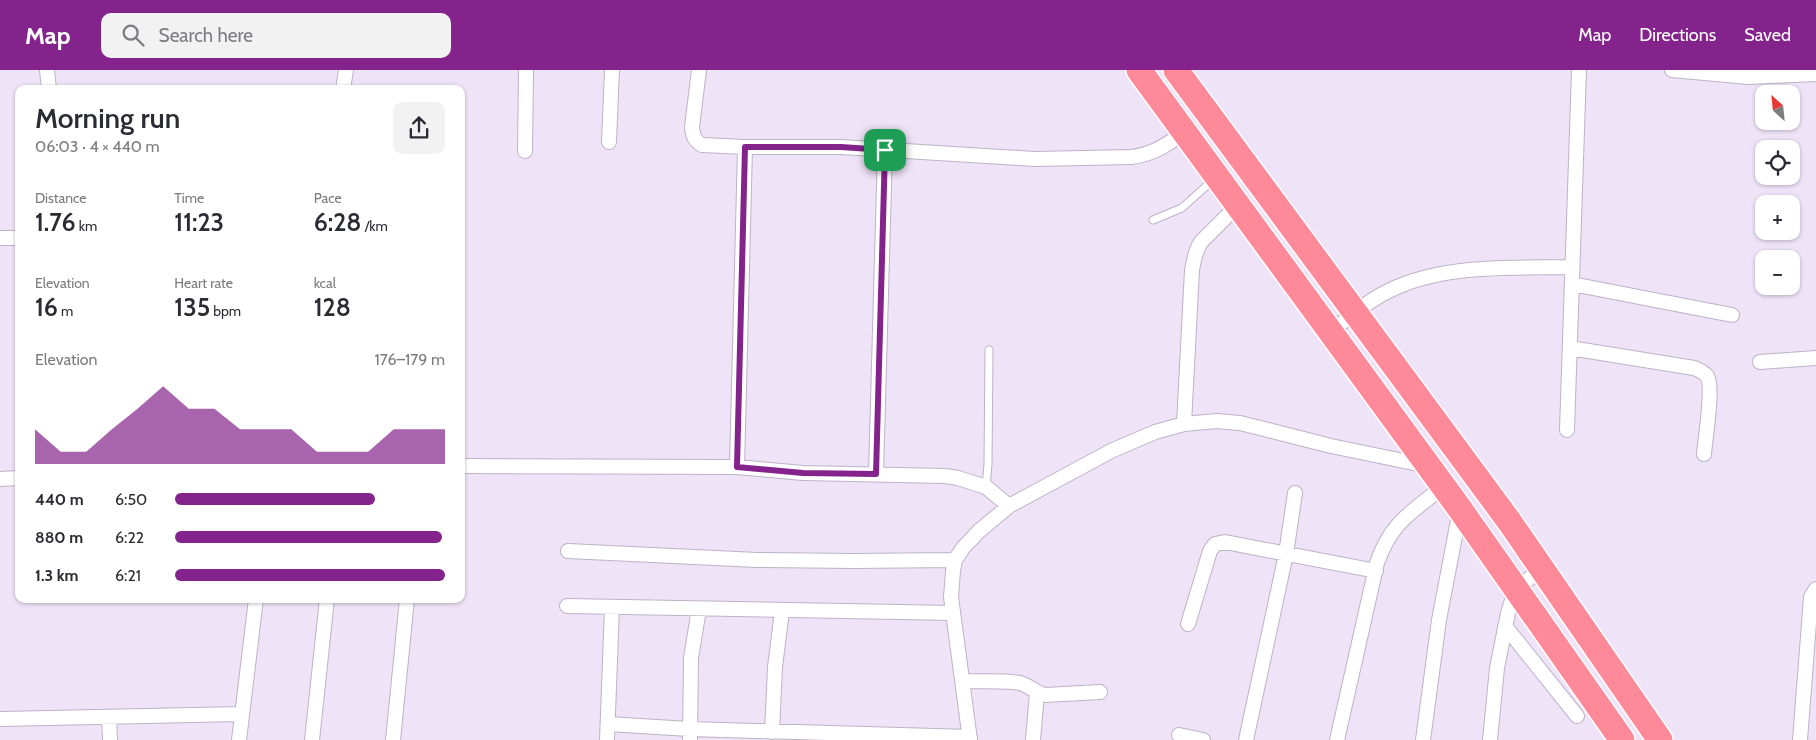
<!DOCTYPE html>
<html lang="en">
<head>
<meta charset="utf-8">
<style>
  :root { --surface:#fff; --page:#f2f2f3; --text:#2b2b33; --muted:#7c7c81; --accent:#85238d }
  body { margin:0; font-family:Cabin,sans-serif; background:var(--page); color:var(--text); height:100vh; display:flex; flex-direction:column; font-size:19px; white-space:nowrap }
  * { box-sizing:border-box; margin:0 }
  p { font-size:16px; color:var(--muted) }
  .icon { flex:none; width:28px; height:28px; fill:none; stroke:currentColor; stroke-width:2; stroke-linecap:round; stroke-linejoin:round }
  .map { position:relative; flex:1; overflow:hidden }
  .drawer { position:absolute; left:15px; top:15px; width:450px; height:518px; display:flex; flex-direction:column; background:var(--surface); border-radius:10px; box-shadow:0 1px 4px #0004 }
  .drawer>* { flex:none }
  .needle { width:32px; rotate:333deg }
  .tools { position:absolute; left:1755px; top:15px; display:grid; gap:10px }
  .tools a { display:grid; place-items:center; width:45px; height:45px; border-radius:10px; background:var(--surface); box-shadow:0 1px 4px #0004; font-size:25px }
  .pin { position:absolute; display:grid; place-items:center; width:42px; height:42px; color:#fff; margin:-21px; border-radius:10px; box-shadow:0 2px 8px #0006 }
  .round { display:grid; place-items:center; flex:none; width:52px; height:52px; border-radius:10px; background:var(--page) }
  .headline { display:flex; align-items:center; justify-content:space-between; height:85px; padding:0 20px }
  h1 { font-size:28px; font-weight:600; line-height:38px }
  .stats { display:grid; grid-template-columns:repeat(3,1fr); gap:8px; height:85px; padding:5px 20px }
  .stats div { display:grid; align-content:center }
  .stats b { font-size:25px; font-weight:600 }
  .stats small { font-size:14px; font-weight:400 }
  .stats p { font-size:14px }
  .chart { height:140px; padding:10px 20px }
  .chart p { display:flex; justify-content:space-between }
  .chart svg { width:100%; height:90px; margin-top:5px; fill:var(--accent); opacity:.7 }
  ul { padding:0 20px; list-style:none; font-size:16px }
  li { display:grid; grid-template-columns:80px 60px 1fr; align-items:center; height:38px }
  li i { height:12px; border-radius:6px; background:var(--accent) }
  header { display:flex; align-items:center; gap:30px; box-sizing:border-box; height:70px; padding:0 25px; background:var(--accent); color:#fff }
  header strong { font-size:24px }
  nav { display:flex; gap:28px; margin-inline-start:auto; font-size:18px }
  .search { width:350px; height:45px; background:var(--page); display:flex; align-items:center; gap:12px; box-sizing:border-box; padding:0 18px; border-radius:10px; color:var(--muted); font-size:19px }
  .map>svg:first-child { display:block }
</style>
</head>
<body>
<header>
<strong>Map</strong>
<div class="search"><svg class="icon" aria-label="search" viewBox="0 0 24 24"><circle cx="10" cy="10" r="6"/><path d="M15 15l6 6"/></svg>Search here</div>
<nav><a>Map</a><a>Directions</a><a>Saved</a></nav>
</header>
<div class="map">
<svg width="1816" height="670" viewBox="0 0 1816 670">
  <rect width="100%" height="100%" fill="#efe3f8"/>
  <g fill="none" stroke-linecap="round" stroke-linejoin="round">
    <!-- lane casing -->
    <g stroke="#beb2c6" stroke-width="9">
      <path id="lane" d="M1153 150 1182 138 1214 109
        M986 417 988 394 989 280"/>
    </g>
    <!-- street casing -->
    <g stroke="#beb2c6" stroke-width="16">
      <path id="street" d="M47 0 49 19
        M699 0 692 57C693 66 694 70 702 75L745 77H841L1035 89 1131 87C1155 84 1165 75 1184 63
        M1672 0 1748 7 1816 4
        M343 19 346 0
        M609 72 612 0
        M525 81 526 0
        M0 168H19
        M1572 214 1732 245
        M1331 262C1351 245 1373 227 1397 217 1451 194 1515 198 1572 197
        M1570 278 1694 298C1699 300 1704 302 1707 306 1714 316 1705 370 1704 384
        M1760 292 1816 288
        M1184 354 1192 200C1194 190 1195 181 1201 172L1238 135
        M1567 360 1579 0
        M461 396 737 397 803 403 945 406 958 408 986 417 1009 436
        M737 397 745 77
        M876 404 885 79
        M0 409 19 408
        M568 481 757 490 853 491 955 490
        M567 536 953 543
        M1188 554 1210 481 1215 474 1225 472 1376 501
        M1505 556 1577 646
        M964 611C982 612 1002 610 1020 613 1029 615 1035 623 1045 625L1100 622
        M109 647 110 670
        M0 649 242 644
        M608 654 689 659 970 667
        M772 662 775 597 782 541
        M1179 665 1203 670
        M239 670 256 529
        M312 670 327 529
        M393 670 407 529
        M607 670 612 537
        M690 670 691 588 699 539
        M970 670 951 527 953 501 955 490 963 478 979 461 1009 436 1111 381 1155 362 1184 354 1217 351 1240 353 1331 376 1428 396
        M1033 670 1037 623
        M1246 670 1286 484 1295 423
        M1337 670 1377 493C1391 452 1412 442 1444 416
        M1423 670 1439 550 1460 440
        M1490 670 1497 598 1508 543 1516 518 1543 499
        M1800 670 1811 527 1816 519"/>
    </g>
    <!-- highway casing -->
    <g stroke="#fff" stroke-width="28">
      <path id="highway" d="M1139 0 1460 439 1622 670
        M1176 0 1509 451 1660 670"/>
    </g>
    <!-- lane -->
    <use href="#lane" stroke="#fff" stroke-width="7"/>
    <!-- street -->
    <use href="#street" stroke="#fff" stroke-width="14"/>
    <!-- highway -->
    <use href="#highway" stroke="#fe8a99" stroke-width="25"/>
  </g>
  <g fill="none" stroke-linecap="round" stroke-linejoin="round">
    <!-- route casing -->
    <g stroke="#fff" stroke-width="10">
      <path id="route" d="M745 77H841L885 80 876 404 803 403 737 397Z"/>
    </g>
    <!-- route -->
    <use href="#route" stroke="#85238d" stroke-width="6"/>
  </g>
</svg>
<div class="tools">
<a><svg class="needle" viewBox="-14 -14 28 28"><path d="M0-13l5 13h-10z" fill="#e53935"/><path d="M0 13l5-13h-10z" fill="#7c7c81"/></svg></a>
<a><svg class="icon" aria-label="locate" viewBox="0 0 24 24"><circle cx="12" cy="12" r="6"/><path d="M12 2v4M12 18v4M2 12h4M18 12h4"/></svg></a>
<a>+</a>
<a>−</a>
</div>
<div class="pin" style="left:885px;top:80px;background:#1e9e55"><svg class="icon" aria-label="arrive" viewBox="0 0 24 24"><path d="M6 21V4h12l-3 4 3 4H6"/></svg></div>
<section class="drawer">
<div class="headline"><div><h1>Morning run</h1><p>06:03 · 4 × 440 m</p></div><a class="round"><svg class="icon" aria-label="share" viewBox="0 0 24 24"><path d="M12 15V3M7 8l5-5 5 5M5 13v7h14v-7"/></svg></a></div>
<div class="stats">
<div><p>Distance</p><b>1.76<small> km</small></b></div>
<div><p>Time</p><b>11:23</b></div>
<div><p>Pace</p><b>6:28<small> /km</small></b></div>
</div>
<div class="stats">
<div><p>Elevation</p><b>16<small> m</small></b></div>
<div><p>Heart rate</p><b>135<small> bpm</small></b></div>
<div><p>kcal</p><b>128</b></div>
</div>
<div class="chart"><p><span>Elevation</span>176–179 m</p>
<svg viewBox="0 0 160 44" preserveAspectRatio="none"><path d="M0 44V27L10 38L20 38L30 27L40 17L50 6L60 17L70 17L80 27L90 27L100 27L110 38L120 38L130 38L140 27L150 27L160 27V44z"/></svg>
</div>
<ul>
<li><b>440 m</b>6:50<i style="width:74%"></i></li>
<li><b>880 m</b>6:22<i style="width:99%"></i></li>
<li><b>1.3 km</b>6:21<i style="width:100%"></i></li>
</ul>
</section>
</div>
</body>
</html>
